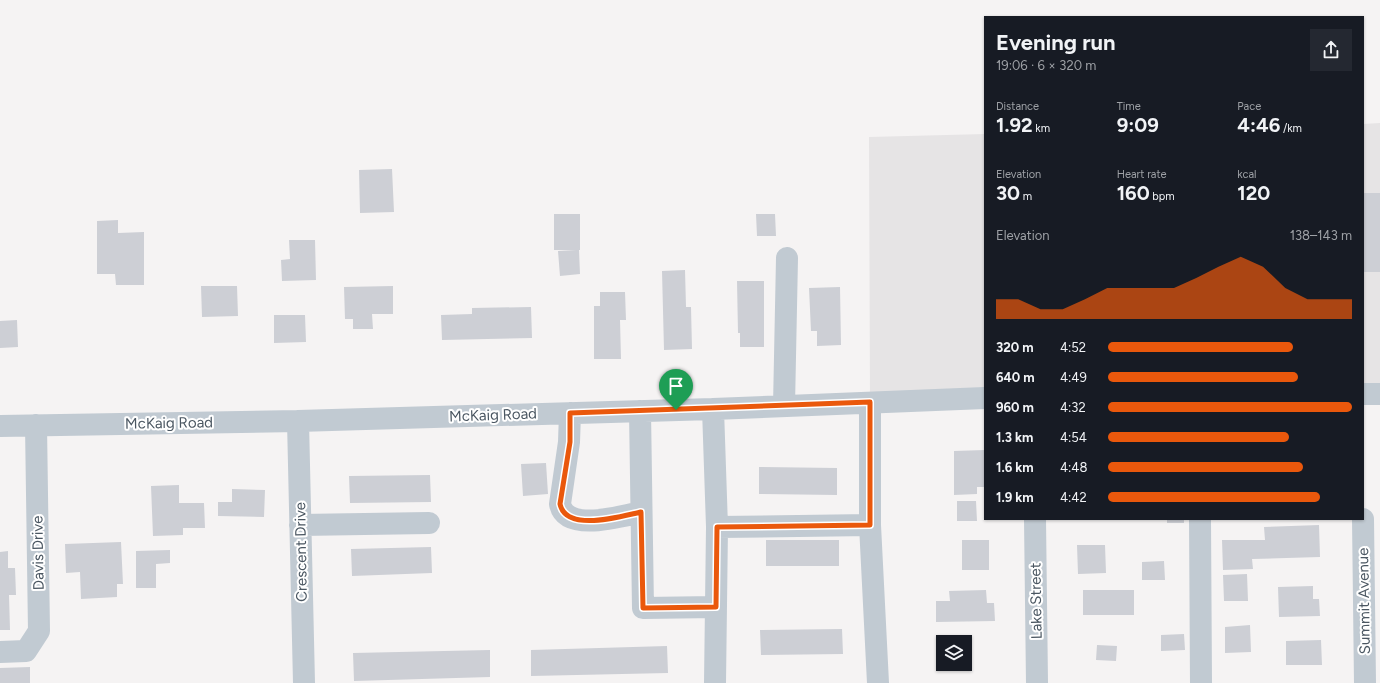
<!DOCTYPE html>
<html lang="en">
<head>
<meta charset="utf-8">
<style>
  :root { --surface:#171b24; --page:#242831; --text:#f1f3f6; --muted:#9ea1a6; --accent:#ea580c }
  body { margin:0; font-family:Figtree,sans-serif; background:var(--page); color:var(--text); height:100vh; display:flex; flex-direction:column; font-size:15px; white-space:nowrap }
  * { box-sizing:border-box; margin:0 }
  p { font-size:13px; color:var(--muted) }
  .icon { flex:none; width:22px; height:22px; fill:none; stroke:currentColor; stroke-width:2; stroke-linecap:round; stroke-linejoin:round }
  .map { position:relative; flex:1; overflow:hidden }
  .sheet { position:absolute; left:984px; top:16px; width:380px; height:504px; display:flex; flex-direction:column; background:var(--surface); border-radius:0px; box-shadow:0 1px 3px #0004 }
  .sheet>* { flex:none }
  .controls { position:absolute; left:936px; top:635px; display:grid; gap:8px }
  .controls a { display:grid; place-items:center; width:36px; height:36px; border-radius:0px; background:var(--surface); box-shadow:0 1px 3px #0004; font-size:20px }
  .pin { position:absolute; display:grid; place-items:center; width:34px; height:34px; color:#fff; margin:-41px -17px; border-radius:50% 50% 50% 0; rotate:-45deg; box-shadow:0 0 4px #0007 }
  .pin .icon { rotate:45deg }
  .round { display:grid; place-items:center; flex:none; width:42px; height:42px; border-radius:0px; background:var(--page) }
  .summary { display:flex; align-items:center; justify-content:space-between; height:68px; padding:0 12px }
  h1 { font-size:22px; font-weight:700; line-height:30px }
  .stats { display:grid; grid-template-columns:repeat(3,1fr); gap:6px; height:68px; padding:4px 12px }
  .stats div { display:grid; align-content:center }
  .stats b { font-size:20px; font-weight:700 }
  .stats small { font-size:11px; font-weight:400 }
  .stats p { font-size:11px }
  .chart { height:112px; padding:8px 12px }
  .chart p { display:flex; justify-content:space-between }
  .chart svg { width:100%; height:72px; margin-top:4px; fill:var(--accent); opacity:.7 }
  ul { padding:0 12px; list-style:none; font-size:13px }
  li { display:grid; grid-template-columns:64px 48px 1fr; align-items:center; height:30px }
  li i { height:10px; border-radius:5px; background:var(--accent) }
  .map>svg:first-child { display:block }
</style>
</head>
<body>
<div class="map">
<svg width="1380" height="683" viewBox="0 0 1380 683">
  <rect width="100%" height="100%" fill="#f5f3f3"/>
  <!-- education -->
  <path fill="#e6e4e5" d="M1380 123V394H1363V124Z
    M985 134V398L870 403 869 137Z"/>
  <!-- building -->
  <path fill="#cdcfd5" d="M392 169 394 212 360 213 359 170Z
    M1363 193H1380V272H1364V257H1363Z
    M554 214H580V250H579L580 274 560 276 558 251 576 250H554Z
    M756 214H775L776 236H757Z
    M118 220V233L144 232V285H116L115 274H97V221Z
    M289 240H315L316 280 282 281 281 260 290 259Z
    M685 270 686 307H691L692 349 664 350 662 271Z
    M737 281H764V347H740V333H738Z
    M201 286H237L238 316 202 317Z
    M393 286V314H372L373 329H353V319H345L344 287Z
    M840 287 841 345 817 346V331H811L809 288Z
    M600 292H625L626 320H620L621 359H594V306H600Z
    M531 307 532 338 442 340 441 315 472 314V308Z
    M274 315H305L306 342 274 343Z
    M17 320 18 347 0 348V321Z
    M985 450V487H977V494L954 495V451Z
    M546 463 548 494 523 496 521 464Z
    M759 467 837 468V495L759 494Z
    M430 475 431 502 350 503 349 476Z
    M179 485V503H204L205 528H183V535L153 536 151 486Z
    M232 489 265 490 264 517 218 516V502H232Z
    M957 501H976L977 521H957Z
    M1167 519H1184V523H1167Z
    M1319 525 1320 557 1252 559 1253 569 1223 570 1222 540H1265L1264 527Z
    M766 540H839V566H766Z
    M962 540H989V570H962Z
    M121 542 123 584H117V597L81 599 80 572 66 573 65 544Z
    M1077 545H1105L1106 573 1078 574Z
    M431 547 432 573 352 576 351 549Z
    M170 550V563L156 564V588H136V551Z
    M8 551V568H15L16 595H9L10 630H0V552Z
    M1164 561 1165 580H1142V562Z
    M1247 574 1248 601H1224L1223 575Z
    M1313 586V599H1319L1320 616 1279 617 1278 587Z
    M986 590 987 603H994L995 621 936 622V601H950L949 591Z
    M1083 590H1134V615H1083Z
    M1250 625 1251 652 1225 653V627Z
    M842 629 843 654 761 655 760 630Z
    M1184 634 1185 650 1161 651V635Z
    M1321 640 1322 665H1286V641Z
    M1097 645 1117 646 1116 661 1096 660Z
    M667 646 668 673 531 676V650Z
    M490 650V677L354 681 353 653Z
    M30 667V683H0V668Z"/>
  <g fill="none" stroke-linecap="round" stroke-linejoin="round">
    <!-- minor -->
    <path stroke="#c1cad2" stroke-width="22" d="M1363 394H1380
      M870 403V525L878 683
      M784 406 787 258
      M713 409 717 527 715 683
      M640 411 643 608 716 607
      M570 413 569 442 560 504C566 533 622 516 641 512
      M298 421 304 683
      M0 426 298 421 713 409 985 398
      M1035 519 1037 683
      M1200 519 1201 683
      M1363 519 1365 683
      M300 525 429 523
      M717 527 870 525
      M0 652 26 651 39 631 36 425"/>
  </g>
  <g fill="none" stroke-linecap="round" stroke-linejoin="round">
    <!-- route casing -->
    <g stroke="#fff" stroke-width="8">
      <path id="route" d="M870 402V525L717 527 716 607 643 608 641 512C622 516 566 533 560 504L570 442V413Z"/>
    </g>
    <!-- route -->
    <use href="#route" stroke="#ea580c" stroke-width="5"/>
  </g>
  <g text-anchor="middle" stroke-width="4" stroke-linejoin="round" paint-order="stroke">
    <!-- street labels -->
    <g font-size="15" fill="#4a5661" stroke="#fff">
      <text transform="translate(493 415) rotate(-2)" y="5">McKaig Road</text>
      <text transform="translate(169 423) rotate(-1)" y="5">McKaig Road</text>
      <text transform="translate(301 552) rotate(-91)" y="5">Crescent Drive</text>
      <text transform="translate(38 553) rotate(-91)" y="5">Davis Drive</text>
      <text transform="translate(1036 601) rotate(-91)" y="5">Lake Street</text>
      <text transform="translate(1364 601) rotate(-91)" y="5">Summit Avenue</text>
    </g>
  </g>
</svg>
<div class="controls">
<a><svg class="icon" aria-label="layers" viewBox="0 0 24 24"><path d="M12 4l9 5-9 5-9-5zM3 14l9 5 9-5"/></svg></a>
</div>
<div class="pin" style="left:676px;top:410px;background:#1e9e55"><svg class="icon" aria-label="arrive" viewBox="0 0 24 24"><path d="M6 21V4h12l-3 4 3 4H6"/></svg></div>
<section class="sheet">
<div class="summary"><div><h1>Evening run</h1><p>19:06 · 6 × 320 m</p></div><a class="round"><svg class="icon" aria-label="share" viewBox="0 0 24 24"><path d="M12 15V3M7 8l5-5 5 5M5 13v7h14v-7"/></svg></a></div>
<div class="stats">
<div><p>Distance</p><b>1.92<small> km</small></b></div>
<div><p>Time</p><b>9:09</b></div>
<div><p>Pace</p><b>4:46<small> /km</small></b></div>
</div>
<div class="stats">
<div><p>Elevation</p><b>30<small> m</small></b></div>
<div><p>Heart rate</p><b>160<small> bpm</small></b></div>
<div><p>kcal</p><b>120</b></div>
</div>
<div class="chart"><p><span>Elevation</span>138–143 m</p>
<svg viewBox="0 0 160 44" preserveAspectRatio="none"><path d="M0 44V32L10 32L20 38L30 38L40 32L50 25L60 25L70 25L80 25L90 19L100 12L110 6L120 12L130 25L140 32L150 32L160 32V44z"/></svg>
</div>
<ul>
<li><b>320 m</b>4:52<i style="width:76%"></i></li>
<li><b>640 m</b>4:49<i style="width:78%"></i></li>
<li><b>960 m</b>4:32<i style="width:100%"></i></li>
<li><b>1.3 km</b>4:54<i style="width:74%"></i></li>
<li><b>1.6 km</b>4:48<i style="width:80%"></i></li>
<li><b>1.9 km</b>4:42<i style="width:87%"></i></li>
</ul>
</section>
</div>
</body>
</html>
